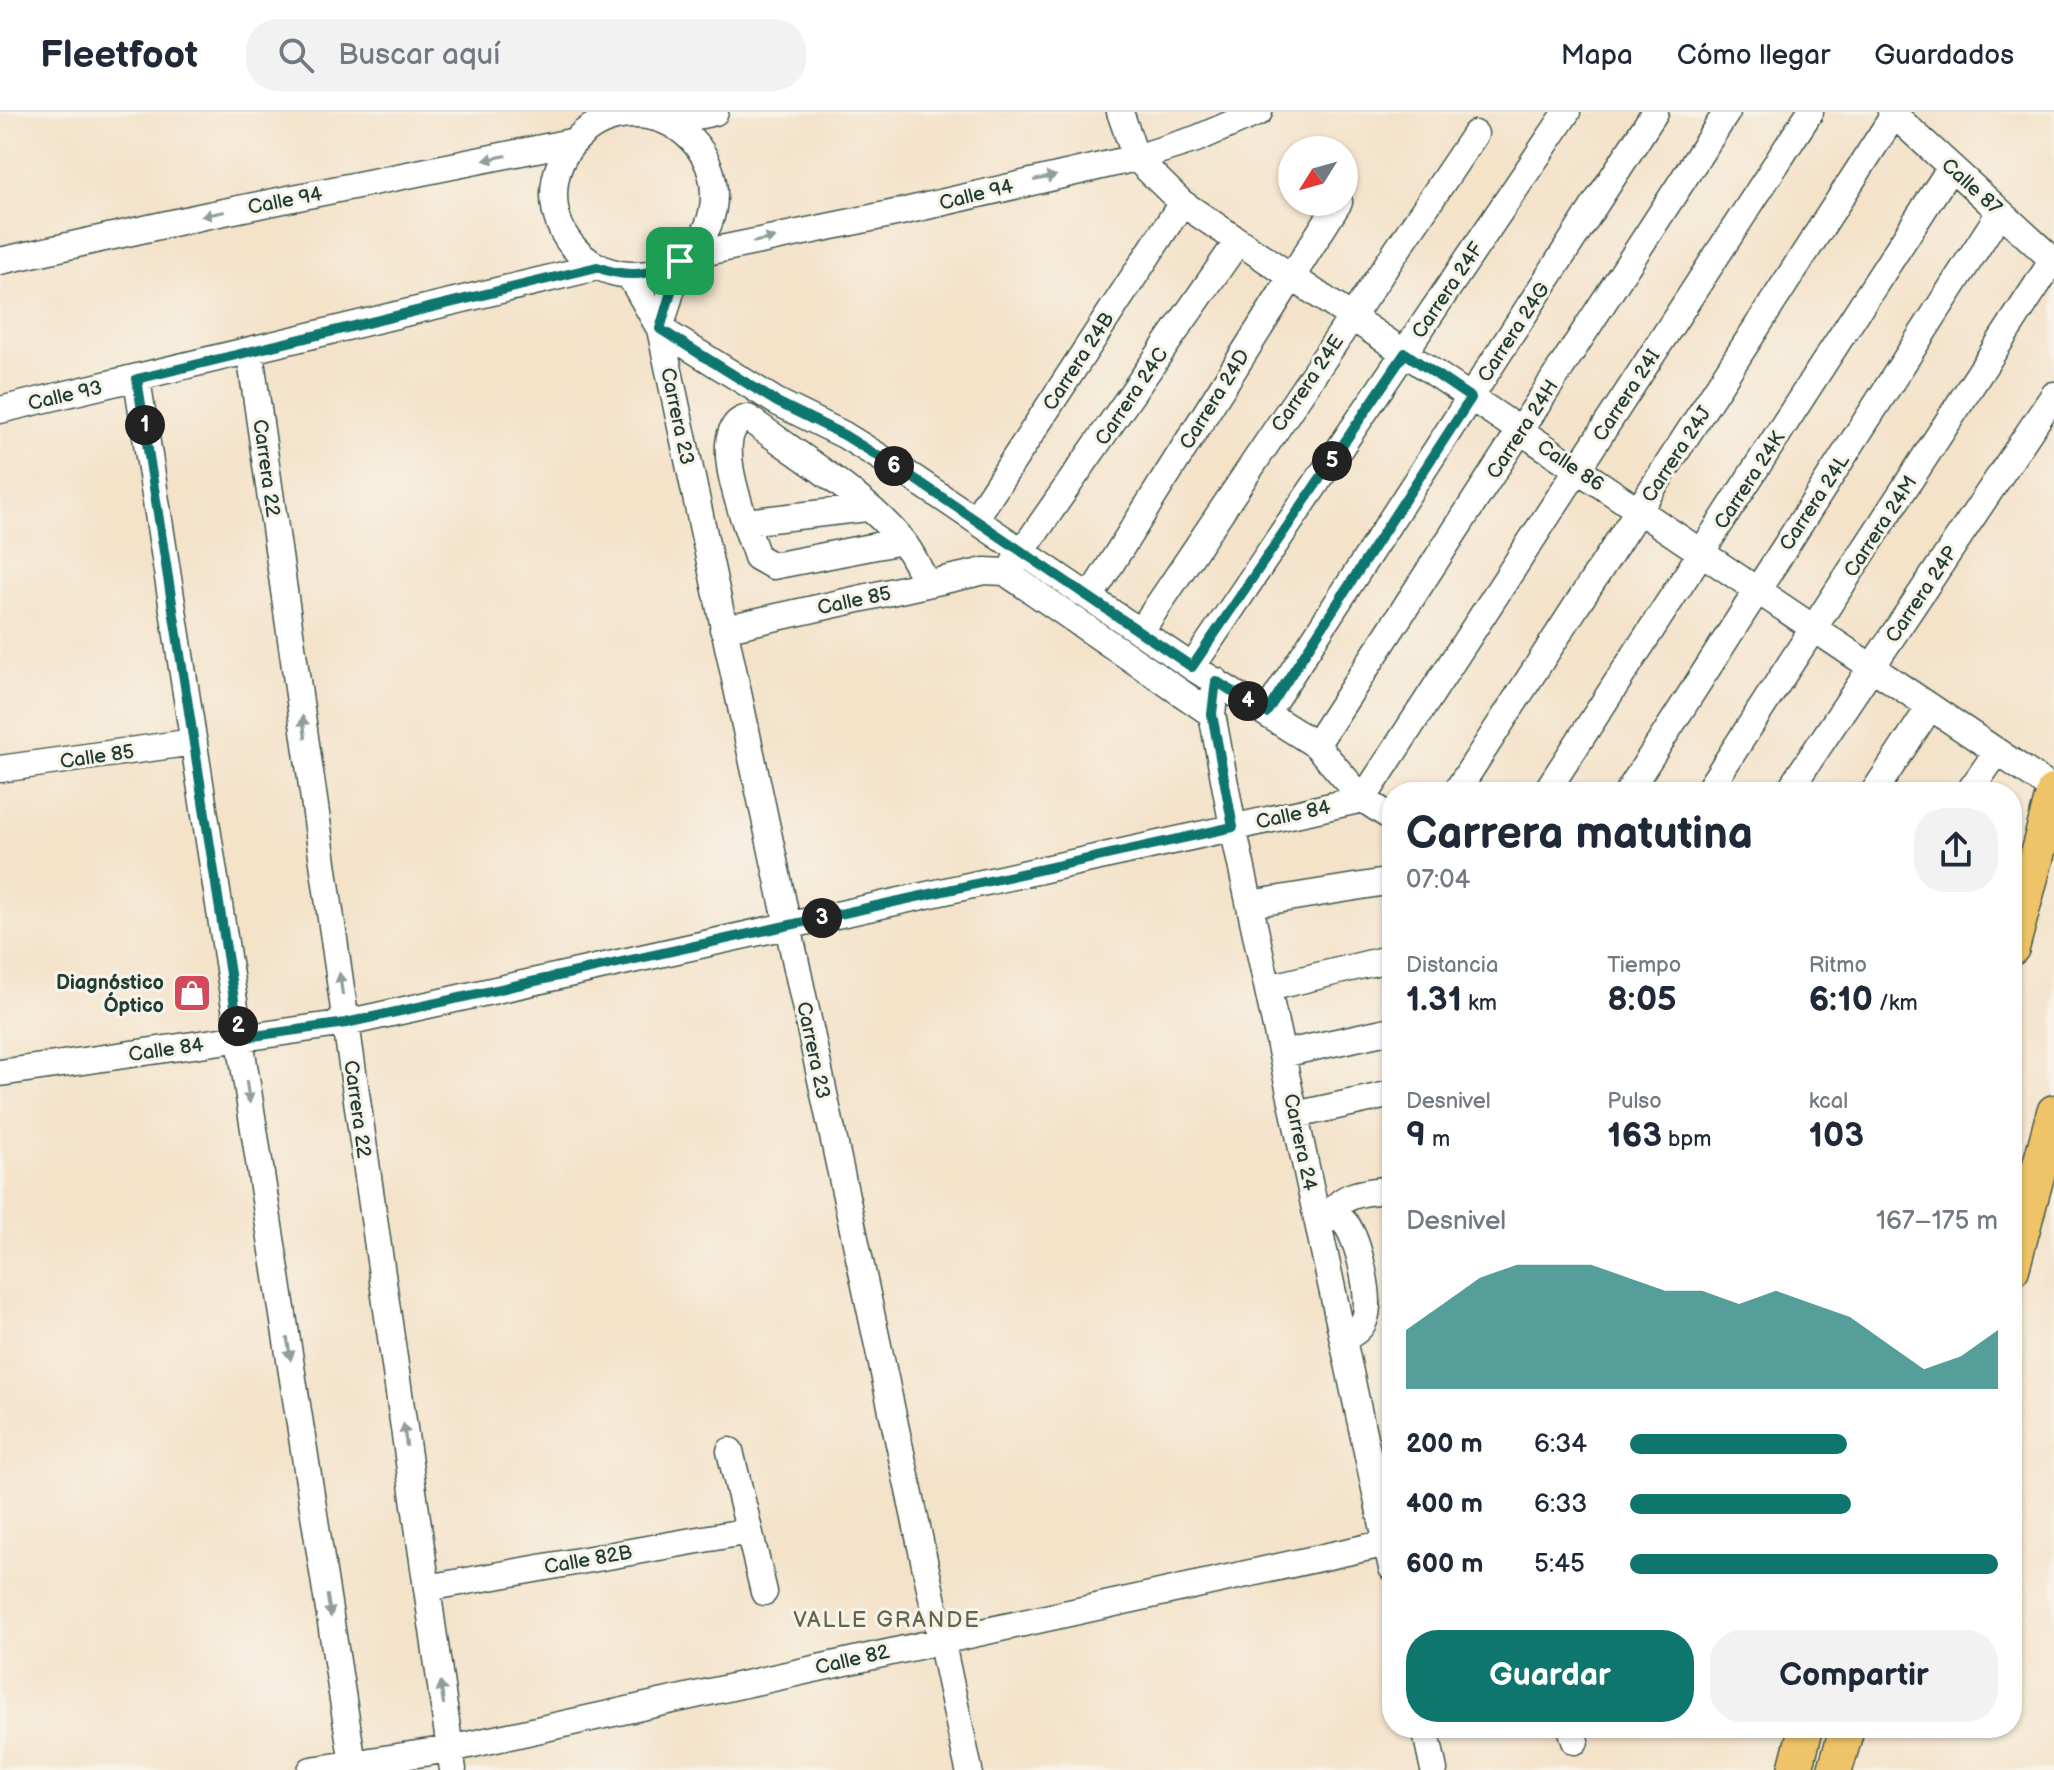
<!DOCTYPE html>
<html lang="es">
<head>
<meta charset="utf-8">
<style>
  :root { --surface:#fff; --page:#f2f2f3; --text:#1f2937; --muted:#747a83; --line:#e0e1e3; --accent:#0f766e }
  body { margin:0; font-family:"Balsamiq Sans",sans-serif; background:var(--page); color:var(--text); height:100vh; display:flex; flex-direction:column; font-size:30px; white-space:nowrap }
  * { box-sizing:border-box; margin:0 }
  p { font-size:26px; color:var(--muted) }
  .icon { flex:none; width:44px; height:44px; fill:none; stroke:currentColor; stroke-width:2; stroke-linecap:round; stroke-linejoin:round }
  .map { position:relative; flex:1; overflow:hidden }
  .panel { position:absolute; left:1382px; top:670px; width:640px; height:956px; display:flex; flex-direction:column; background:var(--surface); border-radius:32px; box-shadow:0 2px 6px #0004 }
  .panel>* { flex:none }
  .needle { width:52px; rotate:233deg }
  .controls { position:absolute; left:1278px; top:24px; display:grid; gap:16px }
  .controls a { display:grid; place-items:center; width:80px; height:80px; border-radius:50%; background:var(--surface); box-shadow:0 2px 6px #0004; font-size:40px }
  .pin { position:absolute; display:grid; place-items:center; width:68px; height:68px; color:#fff; margin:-34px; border-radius:16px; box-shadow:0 4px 12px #0006 }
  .km { position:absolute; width:40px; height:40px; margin:-20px; border-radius:50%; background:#222; color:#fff; font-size:22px; line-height:40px; text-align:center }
  .round { display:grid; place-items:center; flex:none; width:84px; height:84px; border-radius:32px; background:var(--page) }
  .headline { display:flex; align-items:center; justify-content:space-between; height:136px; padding:0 24px }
  h1 { font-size:44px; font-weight:600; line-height:60px }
  .figures { display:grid; grid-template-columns:repeat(3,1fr); gap:12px; height:136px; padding:8px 24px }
  .figures div { display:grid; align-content:center }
  .figures b { font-size:34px; font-weight:600 }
  .figures small { font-size:22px; font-weight:400 }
  .figures p { font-size:22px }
  .chart { height:224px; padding:16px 24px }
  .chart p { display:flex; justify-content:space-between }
  .chart svg { width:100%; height:144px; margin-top:8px; fill:var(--accent); opacity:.7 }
  .action { display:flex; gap:16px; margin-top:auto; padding:16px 24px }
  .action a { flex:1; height:92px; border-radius:32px; background:var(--accent); color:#fff; font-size:32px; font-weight:600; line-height:92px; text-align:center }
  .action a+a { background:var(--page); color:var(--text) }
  ul { padding:0 24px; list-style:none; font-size:26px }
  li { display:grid; grid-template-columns:128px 96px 1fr; align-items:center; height:60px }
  li i { height:20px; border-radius:10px; background:var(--accent) }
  header { display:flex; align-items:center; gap:48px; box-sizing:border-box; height:112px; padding:0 40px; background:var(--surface); border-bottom:2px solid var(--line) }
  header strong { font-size:38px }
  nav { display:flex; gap:44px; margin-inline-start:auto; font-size:28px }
  .search { width:560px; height:72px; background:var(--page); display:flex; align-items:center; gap:20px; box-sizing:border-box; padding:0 28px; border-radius:32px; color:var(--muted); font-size:30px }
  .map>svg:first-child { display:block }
</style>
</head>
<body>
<header>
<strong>Fleetfoot</strong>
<div class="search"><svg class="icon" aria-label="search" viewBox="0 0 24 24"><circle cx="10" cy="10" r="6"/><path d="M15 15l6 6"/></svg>Buscar aquí</div>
<nav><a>Mapa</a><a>Cómo llegar</a><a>Guardados</a></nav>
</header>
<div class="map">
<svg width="2054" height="1658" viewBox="0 0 2054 1658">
  <rect width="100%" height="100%" fill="#f7f3e8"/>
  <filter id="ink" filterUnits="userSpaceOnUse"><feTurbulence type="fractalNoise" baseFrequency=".0125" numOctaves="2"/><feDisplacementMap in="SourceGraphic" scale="16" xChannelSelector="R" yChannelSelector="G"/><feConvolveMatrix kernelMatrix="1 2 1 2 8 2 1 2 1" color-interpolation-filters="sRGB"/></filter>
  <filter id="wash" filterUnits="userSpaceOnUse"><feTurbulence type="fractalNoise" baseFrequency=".006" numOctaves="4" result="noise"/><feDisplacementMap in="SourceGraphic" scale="32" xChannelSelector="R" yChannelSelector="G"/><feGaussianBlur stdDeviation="1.8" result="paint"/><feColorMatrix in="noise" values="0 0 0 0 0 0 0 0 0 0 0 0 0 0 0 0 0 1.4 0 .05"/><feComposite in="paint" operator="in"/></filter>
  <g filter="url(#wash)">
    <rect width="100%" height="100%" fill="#f4e2c9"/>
  </g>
  <g filter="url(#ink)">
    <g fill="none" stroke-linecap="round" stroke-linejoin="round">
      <!-- minor casing -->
      <g stroke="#3f564a" stroke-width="29">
        <path id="minor" d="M1120 0 1136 46 1182 91 2054 678
          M1891 0 2054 149
          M554 83a80 80 0 1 1 160 0a80 80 0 1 1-160 0Z
          M669 10 715 0
          M687 144 905 99 1136 46 1196 27 1259 0
          M0 149 204 104 571 30
          M630 164 660 217 969 1658
          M660 217 777 290 844 323 912 365 1192 555 1316 633 1363 687 1392 706
          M660 217 680 149
          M250 241 453 1658
          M137 267 353 1652
          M0 298 597 155
          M975 407 1182 91
          M746 410 867 396
          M902 429 773 454 757 445C748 416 704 315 748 306 796 342 871 387 906 434 914 445 920 459 927 472
          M1014 451 1238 129
          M1090 485 1339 90
          M723 517 985 459 1005 460 1212 602
          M1140 520 1475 22
          M1192 555 1567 0
          M1216 569 1212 602 1233 715 1392 1456
          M1266 601 1655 0
          M1316 633 1727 0
          M0 657 194 630
          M1456 680 1894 3
          M1546 680 1951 55
          M1628 680 2000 100
          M1707 680 2053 148
          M1788 680 2054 283
          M1874 680 1930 595
          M1969 680 1997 640
          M1250 792 1392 769
          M1268 876 1392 846
          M1282 942 1392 918
          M0 961 346 911 1363 687 1810 0
          M1295 1003 1392 982
          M1315 1098C1326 1101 1335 1103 1344 1110 1358 1123 1372 1187 1365 1206 1362 1217 1352 1222 1343 1227
          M1332 1102C1341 1080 1371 1080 1392 1077
          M730 1339 764 1480
          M427 1476 749 1419
          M1425 1616 1434 1658
          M1571 1616 1575 1629
          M311 1658 450 1637 1392 1430"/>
      </g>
      <!-- major casing -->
      <g stroke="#3f564a" stroke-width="37">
        <path id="major" d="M2012 836 2054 679
          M2012 1157 2054 1000
          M1795 1658 1806 1616
          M1835 1658 1847 1616"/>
      </g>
      <!-- minor -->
      <use href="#minor" stroke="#fff" stroke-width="26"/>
      <!-- major -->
      <use href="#major" stroke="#efc469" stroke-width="34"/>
    </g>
    <!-- one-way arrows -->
    <defs><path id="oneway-solid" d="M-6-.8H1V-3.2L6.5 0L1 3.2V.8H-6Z" transform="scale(2)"/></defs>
    <g fill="#8f9e9a">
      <use href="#oneway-solid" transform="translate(495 46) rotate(168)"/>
      <use href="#oneway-solid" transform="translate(1045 66) rotate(-12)"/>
      <use href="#oneway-solid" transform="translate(213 102) rotate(168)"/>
      <use href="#oneway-solid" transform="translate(764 128) rotate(-11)"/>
      <use href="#oneway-solid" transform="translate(304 615) rotate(-98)"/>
      <use href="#oneway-solid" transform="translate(341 872) rotate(-98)"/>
      <use href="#oneway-solid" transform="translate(248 980) rotate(81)"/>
      <use href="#oneway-solid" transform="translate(289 1237) rotate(81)"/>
      <use href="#oneway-solid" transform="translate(405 1323) rotate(-98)"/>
      <use href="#oneway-solid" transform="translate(329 1494) rotate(81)"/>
      <use href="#oneway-solid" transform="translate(442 1581) rotate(-98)"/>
    </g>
  </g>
  <g fill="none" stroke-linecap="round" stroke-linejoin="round" filter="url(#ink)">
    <!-- route casing -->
    <g stroke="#fff" stroke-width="16">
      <path id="route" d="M680 149 660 217 777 290 844 323 912 365 1192 555 1405 241 1471 286 1266 601 1216 569 1212 602 1233 715 346 911 240 926 137 267 597 155C628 167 651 163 680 149Z"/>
    </g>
    <!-- route -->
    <use href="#route" stroke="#0f766e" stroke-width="10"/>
  </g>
  <!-- icons -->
  <defs>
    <g id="shop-square" transform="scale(2)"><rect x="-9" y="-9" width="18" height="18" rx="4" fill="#d1495b" stroke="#f7f3e8"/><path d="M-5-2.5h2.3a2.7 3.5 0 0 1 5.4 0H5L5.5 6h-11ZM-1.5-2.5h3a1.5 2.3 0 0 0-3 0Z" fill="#fff"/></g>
  </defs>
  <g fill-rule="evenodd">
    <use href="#shop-square" x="192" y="881"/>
  </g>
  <g text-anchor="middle" stroke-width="6" stroke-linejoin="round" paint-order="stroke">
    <!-- street labels -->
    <g font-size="20" fill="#1f3d34" stroke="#f7f3e8">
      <text transform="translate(1972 74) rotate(42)" y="7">Calle 87</text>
      <text transform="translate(976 82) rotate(-14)" y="7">Calle 94</text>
      <text transform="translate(285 88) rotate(-11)" y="7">Calle 94</text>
      <text transform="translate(1447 178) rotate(-56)" y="7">Carrera 24F</text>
      <text transform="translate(1513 220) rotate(-57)" y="7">Carrera 24G</text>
      <text transform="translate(1078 249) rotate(-57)" y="7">Carrera 24B</text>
      <text transform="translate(1307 271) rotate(-56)" y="7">Carrera 24E</text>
      <text transform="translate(65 283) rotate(-13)" y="7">Calle 93</text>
      <text transform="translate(1626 283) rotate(-57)" y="7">Carrera 24I</text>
      <text transform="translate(1131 284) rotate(-56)" y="7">Carrera 24C</text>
      <text transform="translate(1214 287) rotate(-58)" y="7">Carrera 24D</text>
      <text transform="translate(678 304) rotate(78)" y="7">Carrera 23</text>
      <text transform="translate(1522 317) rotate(-57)" y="7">Carrera 24H</text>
      <text transform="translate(1676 342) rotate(-57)" y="7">Carrera 24J</text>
      <text transform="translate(1571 353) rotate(34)" y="7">Calle 86</text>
      <text transform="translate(267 356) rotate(82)" y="7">Carrera 22</text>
      <text transform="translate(1749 368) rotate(-57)" y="7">Carrera 24K</text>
      <text transform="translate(1814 390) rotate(-57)" y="7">Carrera 24L</text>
      <text transform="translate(1880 414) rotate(-57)" y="7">Carrera 24M</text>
      <text transform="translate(1921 482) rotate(-56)" y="7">Carrera 24P</text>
      <text transform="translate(854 488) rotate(-12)" y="7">Calle 85</text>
      <text transform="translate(97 644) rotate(-8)" y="7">Calle 85</text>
      <text transform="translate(1293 702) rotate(-12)" y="7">Calle 84</text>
      <text transform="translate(166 937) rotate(-8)" y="7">Calle 84</text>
      <text transform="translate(814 938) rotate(78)" y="7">Carrera 23</text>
      <text transform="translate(358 997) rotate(82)" y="7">Carrera 22</text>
      <text transform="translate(1301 1030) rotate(78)" y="7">Carrera 24</text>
      <text transform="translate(588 1447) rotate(-10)" y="7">Calle 82B</text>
      <text transform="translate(852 1547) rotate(-13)" y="7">Calle 82</text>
    </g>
    <!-- poi labels -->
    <g font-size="20" font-weight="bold" fill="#1f3d34" stroke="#f7f3e8" text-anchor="end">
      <text x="164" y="877">Diagnóstico<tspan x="164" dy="23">Óptico</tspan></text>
    </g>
    <!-- neighbourhood labels -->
    <g font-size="22" letter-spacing="2" fill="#63664e" stroke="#f7f3e8">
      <text x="887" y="1515">VALLE GRANDE</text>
    </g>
  </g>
</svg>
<div class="controls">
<a><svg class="needle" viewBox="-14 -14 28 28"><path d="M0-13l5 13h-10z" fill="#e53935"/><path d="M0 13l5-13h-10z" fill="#747a83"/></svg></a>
</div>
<div class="pin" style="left:680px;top:149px;background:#1e9e55"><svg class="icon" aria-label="arrive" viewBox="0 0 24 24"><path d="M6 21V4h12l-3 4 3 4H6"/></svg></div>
<b class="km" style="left:145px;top:313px">1</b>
<b class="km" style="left:238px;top:914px">2</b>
<b class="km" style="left:822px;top:806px">3</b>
<b class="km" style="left:1248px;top:589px">4</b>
<b class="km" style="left:1332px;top:349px">5</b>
<b class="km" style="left:894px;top:354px">6</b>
<section class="panel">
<div class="headline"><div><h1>Carrera matutina</h1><p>07:04</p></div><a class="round"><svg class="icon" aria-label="share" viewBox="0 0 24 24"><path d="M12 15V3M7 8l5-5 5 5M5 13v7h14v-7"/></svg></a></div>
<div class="figures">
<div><p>Distancia</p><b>1.31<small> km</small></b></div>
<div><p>Tiempo</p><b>8:05</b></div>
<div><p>Ritmo</p><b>6:10<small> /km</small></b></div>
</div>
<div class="figures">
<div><p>Desnivel</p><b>9<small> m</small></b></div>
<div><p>Pulso</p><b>163<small> bpm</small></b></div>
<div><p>kcal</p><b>103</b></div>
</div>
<div class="chart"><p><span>Desnivel</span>167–175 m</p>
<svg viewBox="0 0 160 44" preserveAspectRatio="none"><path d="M0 44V26L10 18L20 10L30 6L40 6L50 6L60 10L70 14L80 14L90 18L100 14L110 18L120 22L130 30L140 38L150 34L160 26V44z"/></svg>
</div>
<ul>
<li><b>200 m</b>6:34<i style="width:59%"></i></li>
<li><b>400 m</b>6:33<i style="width:60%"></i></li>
<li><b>600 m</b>5:45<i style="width:100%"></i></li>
</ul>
<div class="action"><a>Guardar</a><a>Compartir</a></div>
</section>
</div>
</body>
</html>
